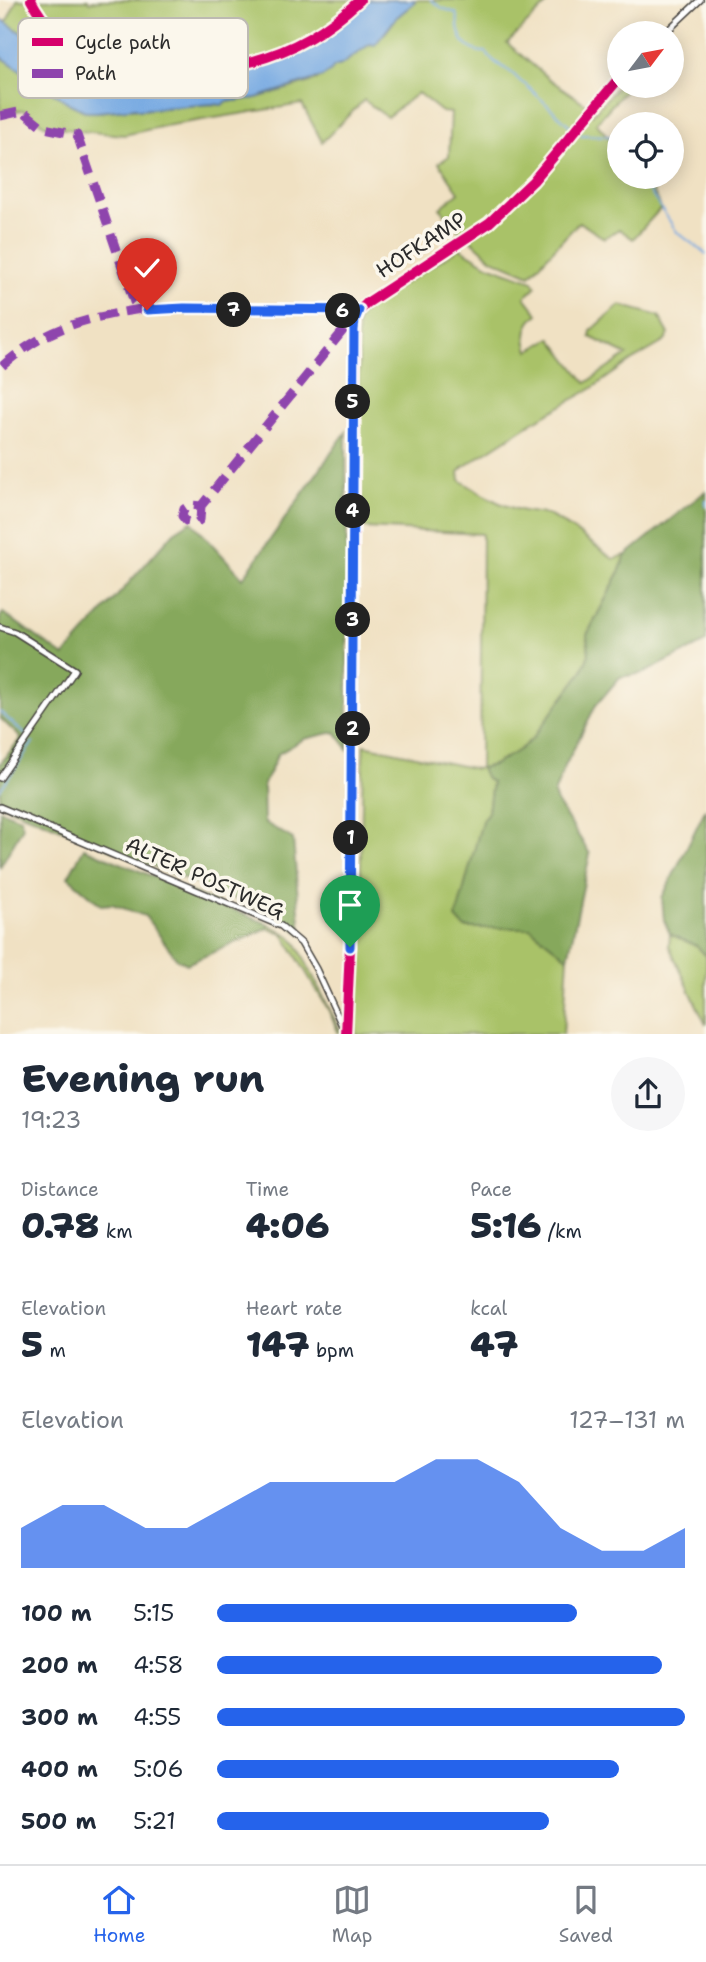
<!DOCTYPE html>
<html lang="en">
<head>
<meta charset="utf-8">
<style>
  :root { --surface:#fff; --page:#f6f6f7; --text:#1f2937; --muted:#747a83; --line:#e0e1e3; --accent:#2563eb }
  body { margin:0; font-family:"Shantell Sans",sans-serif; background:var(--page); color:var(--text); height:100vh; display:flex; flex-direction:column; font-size:26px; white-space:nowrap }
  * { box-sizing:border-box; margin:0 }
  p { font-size:23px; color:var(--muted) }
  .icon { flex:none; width:38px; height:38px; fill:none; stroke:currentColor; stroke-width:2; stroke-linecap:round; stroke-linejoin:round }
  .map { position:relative; height:1034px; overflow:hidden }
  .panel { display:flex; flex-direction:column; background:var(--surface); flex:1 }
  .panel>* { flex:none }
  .needle { width:46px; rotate:58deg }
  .buttons { position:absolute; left:607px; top:21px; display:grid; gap:14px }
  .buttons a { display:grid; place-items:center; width:77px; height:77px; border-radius:50%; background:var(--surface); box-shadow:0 4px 18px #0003; font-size:35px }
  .pin { position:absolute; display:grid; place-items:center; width:60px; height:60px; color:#fff; margin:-72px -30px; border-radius:50% 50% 50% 0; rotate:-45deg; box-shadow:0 0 7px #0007 }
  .pin .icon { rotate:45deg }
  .km { position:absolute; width:35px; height:35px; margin:-18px; border-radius:50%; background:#222; color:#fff; font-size:19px; line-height:35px; text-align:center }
  .round { display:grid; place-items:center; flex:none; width:74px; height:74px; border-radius:37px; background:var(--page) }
  .summary { display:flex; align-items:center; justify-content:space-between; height:119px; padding:0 21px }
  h1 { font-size:38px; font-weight:800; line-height:52px }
  .figures { display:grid; grid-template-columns:repeat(3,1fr); gap:10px; height:119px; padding:7px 21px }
  .figures div { display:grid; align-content:center }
  .figures b { font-size:35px; font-weight:800 }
  .figures small { font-size:19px; font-weight:400 }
  .figures p { font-size:19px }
  .chart { height:196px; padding:14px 21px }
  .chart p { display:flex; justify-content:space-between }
  .chart svg { width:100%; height:126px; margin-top:7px; fill:var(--accent); opacity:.7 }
  ul { padding:0 21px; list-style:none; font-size:23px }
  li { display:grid; grid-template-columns:112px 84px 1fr; align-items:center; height:52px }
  li i { height:18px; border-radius:9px; background:var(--accent) }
  .tabs { display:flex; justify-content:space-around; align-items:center; height:98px; border-top:2px solid var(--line); background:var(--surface); font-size:19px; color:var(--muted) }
  .tabs a { display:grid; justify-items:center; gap:4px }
  .tabs .current { color:var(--accent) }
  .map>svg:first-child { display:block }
</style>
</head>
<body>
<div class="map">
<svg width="706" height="1035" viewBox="0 0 706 1035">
  <rect width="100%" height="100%" fill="#fbf7ec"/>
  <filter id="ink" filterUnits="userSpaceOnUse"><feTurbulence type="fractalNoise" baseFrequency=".0143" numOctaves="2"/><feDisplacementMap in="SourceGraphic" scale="14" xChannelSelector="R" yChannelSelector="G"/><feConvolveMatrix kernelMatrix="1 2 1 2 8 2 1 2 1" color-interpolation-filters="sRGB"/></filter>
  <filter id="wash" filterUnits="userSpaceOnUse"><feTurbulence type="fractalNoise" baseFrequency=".00686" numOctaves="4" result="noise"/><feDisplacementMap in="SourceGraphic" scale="28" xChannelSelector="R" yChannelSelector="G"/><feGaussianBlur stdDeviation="1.57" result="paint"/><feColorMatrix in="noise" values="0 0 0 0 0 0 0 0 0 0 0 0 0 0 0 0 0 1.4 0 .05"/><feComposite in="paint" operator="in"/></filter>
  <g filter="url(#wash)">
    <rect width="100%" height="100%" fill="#f0e1c3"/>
    <!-- green -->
    <path fill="#a9c268" stroke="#6a764a" stroke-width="2" d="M17 0H88L89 2 100 0H368L325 37 289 55 207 82 117 88 105 87 83 81 65 73 20 32 6 23Z
      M415 0H551L507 43 549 79 587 105 592 115 619 85 629 86 596 123 619 149 620 177H647L661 208 633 239 619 229 604 238 579 222 530 275 492 259 471 240 464 236 440 208 459 192 439 163 449 156 451 113 442 112 418 93 387 117 364 100 322 142 302 104 165 126 124 135 79 131 44 125 24 110 0 113V56L70 104 87 112H97L136 108 139 110 212 104 222 105 226 102 256 98 317 80 334 67 341 65 386 32 397 17 414 3Z
      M460 248 488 265 533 281 536 286 525 297 538 314C525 324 524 336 529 351L551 338 586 383 627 355 590 337 591 331 620 305 659 316 669 334 665 341 631 361 591 389 533 422 465 466 459 472 460 480C480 493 500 506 524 511 533 513 541 512 550 516 573 528 593 544 613 559L626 555 618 575 587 635 589 654 582 672 532 739 519 751 493 765 481 768 492 782 488 812 482 821 465 928H530L568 958 563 1034 355 1035 356 1033 355 1030 359 948 363 757 364 745 476 769 480 768 482 534 365 528C357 472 357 416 359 360 359 348 356 334 358 322 359 315 366 310 370 305Z
      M268 924 290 936 297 944 342 1034H339L328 1009 283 934 268 928Z
      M670 934 697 946 706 956V1025L669 946Z"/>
    <!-- forest -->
    <path fill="#86a85c" stroke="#586a44" stroke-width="2" d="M346 432 348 749 335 732 304 739 278 754 263 786 264 822 293 839 301 934 281 918 0 804V764L21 738 0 718V617L3 613 64 656 174 532 191 521 243 578Z
      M706 491V642L644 673 620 677 596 705 564 768 554 794 557 802 590 854 568 958 530 928H465L456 918 482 821 488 812 492 782 486 779 481 768 493 765 519 750 532 739 582 672 589 654 587 635 618 575 626 555Z
      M706 808V956L697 946 670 934 664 920 662 898Z
      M0 810 20 818 23 827 0 867Z
      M84 848 268 924V928L187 964 177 959 145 916 112 904 101 905 68 877Z"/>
    <!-- water -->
    <path fill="#76a9e2" stroke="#506a86" stroke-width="2" d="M368 0H415L414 3 397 17 375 45 370 44 341 65 334 67 331 71 322 77 256 98 226 102 222 105 212 104 139 110 136 108 97 112H87L70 104 0 56V18L20 32 65 73 83 81 105 87 117 88 207 82 289 55 325 37Z"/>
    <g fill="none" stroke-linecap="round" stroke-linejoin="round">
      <!-- stream -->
      <path stroke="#76a9e2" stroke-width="2" d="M431 0 442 8 456 13C459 20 457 25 459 31 461 44 474 53 486 52 493 64 504 66 513 74 519 79 519 82 526 85L572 128
        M581 135 611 136 620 146
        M640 177 677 232 706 254
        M706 501V506
        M0 712 26 735
        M0 790 33 742"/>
    </g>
  </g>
  <g filter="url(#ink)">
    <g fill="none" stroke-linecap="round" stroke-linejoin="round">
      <!-- street casing -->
      <g stroke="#494642" stroke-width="8">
        <path id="street" d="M31 0C54 43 92 72 142 64 153 62 163 55 173 52
          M665 33 700 0
          M141 309 359 311
          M0 627 15 632 75 670 0 778
          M0 807 281 926 301 943 316 969 345 1032
          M345 1033 348 1002 350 947 355 320 359 311 367 303 489 223 533 181 620 77"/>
      </g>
      <!-- street -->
      <use href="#street" stroke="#fff" stroke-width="5"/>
      <!-- quiet -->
      <path stroke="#8e44ad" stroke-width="9" stroke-dasharray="18 9" stroke-linecap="butt" d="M0 116 23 111 44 128 77 135 134 302 141 309C85 318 43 329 0 368
        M201 506 200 520 196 523 186 521 182 516 184 509 190 505 201 506 346 327 355 320"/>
      <!-- cycleway casing -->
      <g stroke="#fbf7ec" stroke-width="15">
        <path id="cycleway" d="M31 0C53 41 98 78 147 63 154 61 160 56 167 54 178 49 205 44 215 51L218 65C229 71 239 65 250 62 295 50 326 31 360 0
          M346 1035 350 947 355 320 359 311 367 303 489 223 533 181 620 77"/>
      </g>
      <!-- cycleway -->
      <use href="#cycleway" stroke="#d6006c" stroke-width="10"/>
    </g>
  </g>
  <g fill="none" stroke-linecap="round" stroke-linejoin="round" filter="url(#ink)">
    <!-- route casing -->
    <g stroke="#fff" stroke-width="14">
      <path id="route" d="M147 310 184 308 359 310 355 320 354 330 350 947"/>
    </g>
    <!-- route -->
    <use href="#route" stroke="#2563eb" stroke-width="9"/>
  </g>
  <g text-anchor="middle" stroke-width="7" stroke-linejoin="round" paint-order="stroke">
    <!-- street labels -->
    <g font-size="21" fill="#2b2b2b" stroke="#fbf7ec">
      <text transform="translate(421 245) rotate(-33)" y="7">HOFKAMP</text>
      <text transform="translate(205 878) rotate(24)" y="7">ALTER POSTWEG</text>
    </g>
  </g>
  <!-- legend -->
  <rect x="18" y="18" width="230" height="80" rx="10" fill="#fbf7ec" stroke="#bdbab2" stroke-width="2"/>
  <rect x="32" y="38" width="31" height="8" fill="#d6006c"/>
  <rect x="32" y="69" width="31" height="9" fill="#8e44ad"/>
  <g font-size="19" fill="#2b2b2b">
    <text x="75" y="49">Cycle path</text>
    <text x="75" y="80">Path</text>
  </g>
</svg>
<div class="buttons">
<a><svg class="needle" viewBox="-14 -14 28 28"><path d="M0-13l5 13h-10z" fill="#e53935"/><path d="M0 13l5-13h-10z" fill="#747a83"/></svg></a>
<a><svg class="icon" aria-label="locate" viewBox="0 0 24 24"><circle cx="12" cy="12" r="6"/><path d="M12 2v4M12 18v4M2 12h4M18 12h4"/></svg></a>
</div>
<div class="pin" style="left:350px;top:947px;background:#1e9e55"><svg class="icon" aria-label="arrive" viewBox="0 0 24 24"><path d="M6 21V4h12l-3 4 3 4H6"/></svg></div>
<div class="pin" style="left:147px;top:310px;background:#d93025"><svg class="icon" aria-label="check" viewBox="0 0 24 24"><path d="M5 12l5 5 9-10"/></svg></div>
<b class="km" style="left:351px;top:838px">1</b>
<b class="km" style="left:353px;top:729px">2</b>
<b class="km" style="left:353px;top:620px">3</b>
<b class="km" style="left:353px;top:511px">4</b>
<b class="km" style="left:353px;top:402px">5</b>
<b class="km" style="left:343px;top:311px">6</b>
<b class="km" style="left:234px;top:310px">7</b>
</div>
<section class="panel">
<div class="summary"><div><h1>Evening run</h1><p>19:23</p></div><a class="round"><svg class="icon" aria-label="share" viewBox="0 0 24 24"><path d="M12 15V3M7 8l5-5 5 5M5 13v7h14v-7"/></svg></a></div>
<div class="figures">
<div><p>Distance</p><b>0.78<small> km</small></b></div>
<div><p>Time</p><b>4:06</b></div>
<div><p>Pace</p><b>5:16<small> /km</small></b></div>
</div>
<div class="figures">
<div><p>Elevation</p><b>5<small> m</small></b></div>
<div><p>Heart rate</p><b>147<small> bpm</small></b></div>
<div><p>kcal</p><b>47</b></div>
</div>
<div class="chart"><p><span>Elevation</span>127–131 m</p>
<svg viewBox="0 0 160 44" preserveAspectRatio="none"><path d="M0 44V30L10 22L20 22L30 30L40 30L50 22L60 14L70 14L80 14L90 14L100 6L110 6L120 14L130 30L140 38L150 38L160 30V44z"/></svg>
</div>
<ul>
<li><b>100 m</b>5:15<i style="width:77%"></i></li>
<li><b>200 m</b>4:58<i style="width:95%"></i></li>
<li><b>300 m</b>4:55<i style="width:100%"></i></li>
<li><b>400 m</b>5:06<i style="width:86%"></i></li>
<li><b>500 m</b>5:21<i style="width:71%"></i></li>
</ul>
</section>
<nav class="tabs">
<a class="current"><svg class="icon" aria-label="home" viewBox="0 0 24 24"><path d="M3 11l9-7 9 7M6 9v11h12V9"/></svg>Home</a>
<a><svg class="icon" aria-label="map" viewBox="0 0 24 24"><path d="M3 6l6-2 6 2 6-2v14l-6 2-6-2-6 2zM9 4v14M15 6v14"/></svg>Map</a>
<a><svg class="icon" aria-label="saved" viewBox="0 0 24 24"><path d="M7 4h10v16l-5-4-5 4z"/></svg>Saved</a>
</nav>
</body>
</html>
